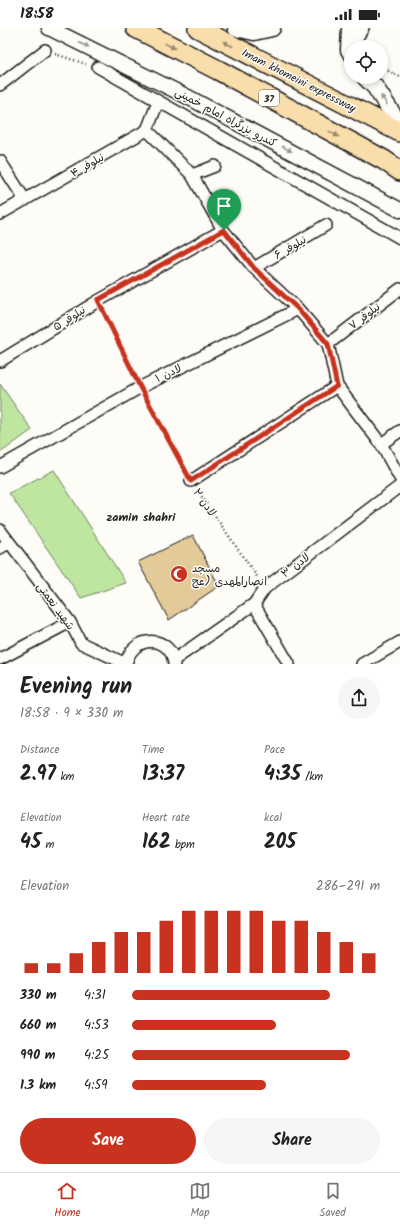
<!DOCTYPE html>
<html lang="en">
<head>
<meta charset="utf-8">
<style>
  :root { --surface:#fff; --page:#f6f6f6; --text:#222; --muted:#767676; --line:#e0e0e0; --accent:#c8321e }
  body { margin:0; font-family:Kalam,"Playpen Sans Arabic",sans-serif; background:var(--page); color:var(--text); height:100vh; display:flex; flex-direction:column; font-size:15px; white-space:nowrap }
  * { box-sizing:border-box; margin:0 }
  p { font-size:13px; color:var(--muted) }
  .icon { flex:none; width:22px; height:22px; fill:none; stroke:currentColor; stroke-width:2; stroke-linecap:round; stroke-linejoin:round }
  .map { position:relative; height:636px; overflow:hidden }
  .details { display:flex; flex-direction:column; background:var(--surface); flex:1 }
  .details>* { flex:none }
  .controls { position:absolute; left:344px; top:12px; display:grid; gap:8px }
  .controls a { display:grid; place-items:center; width:44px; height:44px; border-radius:50%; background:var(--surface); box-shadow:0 2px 6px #0003; font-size:20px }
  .pin { position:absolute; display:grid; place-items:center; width:34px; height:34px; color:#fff; margin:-41px -17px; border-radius:50% 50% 50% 0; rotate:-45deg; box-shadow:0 0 4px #0007 }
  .pin .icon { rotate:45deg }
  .round { display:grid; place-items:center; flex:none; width:42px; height:42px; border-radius:21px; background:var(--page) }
  .head { display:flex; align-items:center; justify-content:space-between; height:68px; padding:0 20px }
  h1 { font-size:22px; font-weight:700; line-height:30px }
  .stats { display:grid; grid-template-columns:repeat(3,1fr); gap:6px; height:68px; padding:4px 20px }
  .stats div { display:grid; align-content:center }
  .stats b { font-size:20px; font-weight:700 }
  .stats small { font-size:11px; font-weight:400 }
  .stats p { font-size:11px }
  .chart { height:112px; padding:8px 20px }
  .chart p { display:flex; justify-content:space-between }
  .chart svg { width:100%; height:72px; margin-top:4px; stroke:var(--accent); stroke-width:6 }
  .button { display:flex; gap:8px; margin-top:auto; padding:8px 20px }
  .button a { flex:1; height:46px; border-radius:24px; background:var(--accent); color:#fff; font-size:16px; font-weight:700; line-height:46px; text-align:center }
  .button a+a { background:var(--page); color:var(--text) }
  ul { padding:0 20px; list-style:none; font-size:13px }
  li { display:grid; grid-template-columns:64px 48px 1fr; align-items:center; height:30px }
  li i { height:10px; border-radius:5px; background:var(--accent) }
  .status { display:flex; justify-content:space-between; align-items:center; height:28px; padding:0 20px; background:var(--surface); direction:ltr }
  .status svg { height:11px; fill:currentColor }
  .dock { display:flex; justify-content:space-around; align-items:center; height:56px; border-top:1px solid var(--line); background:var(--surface); font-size:11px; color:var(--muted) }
  .dock a { display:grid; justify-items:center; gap:2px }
  .dock .on { color:var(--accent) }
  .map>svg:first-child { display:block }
</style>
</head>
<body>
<div class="status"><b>18:58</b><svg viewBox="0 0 49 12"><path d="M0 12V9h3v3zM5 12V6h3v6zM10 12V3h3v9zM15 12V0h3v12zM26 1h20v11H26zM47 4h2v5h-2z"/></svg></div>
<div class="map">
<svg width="400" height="636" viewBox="0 0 400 636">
  <rect width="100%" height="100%" fill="#fdfcf7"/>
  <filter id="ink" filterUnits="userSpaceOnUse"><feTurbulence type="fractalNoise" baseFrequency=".025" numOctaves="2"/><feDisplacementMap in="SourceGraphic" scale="8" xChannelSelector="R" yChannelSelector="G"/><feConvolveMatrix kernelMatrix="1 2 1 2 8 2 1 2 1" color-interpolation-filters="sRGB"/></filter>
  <g filter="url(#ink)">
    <!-- green -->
    <path fill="#bfe6a1" stroke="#6e815e" d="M0 356 32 402 0 425Z
      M54 442 126 555 81 570 9 465Z"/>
    <!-- building -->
    <path fill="#e3ca99" stroke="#1c1c1c" d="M193 507 219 558 169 592 138 534Z"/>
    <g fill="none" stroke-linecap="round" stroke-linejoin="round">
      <!-- minor casing -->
      <g stroke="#1c1c1c" stroke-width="14">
        <path id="minor" d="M351 19 363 0
          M98 39 400 210
          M0 57 45 22
          M147 102 192 147 223 202 254 240 298 281 328 316 337 358 381 416 400 450
          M0 133 25 172
          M192 147 215 138
          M0 186 147 102 158 74
          M254 240 326 197
          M328 316 400 261
          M0 333 98 273 223 202
          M381 416 400 403
          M0 439 141 359 298 281
          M191 453 337 358
          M0 502 70 594 81 615 126 636
          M0 520 9 515
          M254 576 289 636
          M0 631 70 594
          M174 632 254 576 265 560 400 458
          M126 636C132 605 172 607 174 636
          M362 636 400 614"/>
      </g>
      <!-- tertiary casing -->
      <g stroke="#1c1c1c" stroke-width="17">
        <path id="tertiary" d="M49 0 186 68 400 182"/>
      </g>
      <!-- secondary casing -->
      <g stroke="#1c1c1c" stroke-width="19">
        <path id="secondary" d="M236 0 254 4 272 0
          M350 0 349 22 351 25
          M365 49 375 59 400 97"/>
      </g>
      <!-- trunk casing -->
      <g stroke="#1c1c1c" stroke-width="22">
        <path id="trunk" d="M136 0 218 42 384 132 400 143
          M198 0 400 104"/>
      </g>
      <!-- path -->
      <path stroke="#1c1c1c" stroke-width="2.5" stroke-dasharray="1 3" stroke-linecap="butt" d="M55 26 86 36
        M381 39 400 49
        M103 283 136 349
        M146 369 185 442
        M197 462 258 550"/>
      <!-- minor -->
      <use href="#minor" stroke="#fdfcf7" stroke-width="11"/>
      <!-- tertiary -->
      <use href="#tertiary" stroke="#fdfcf7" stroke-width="14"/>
      <!-- secondary -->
      <use href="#secondary" stroke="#fdfcf7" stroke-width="16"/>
      <!-- trunk -->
      <use href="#trunk" stroke="#f9deab" stroke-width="19"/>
    </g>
    <!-- one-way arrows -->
    <defs><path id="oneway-solid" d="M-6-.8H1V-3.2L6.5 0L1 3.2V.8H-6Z"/></defs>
    <g fill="#96876b">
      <use href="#oneway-solid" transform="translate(228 16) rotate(-153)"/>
      <use href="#oneway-solid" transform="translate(170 18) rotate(27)"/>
      <use href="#oneway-solid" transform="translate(334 106) rotate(29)"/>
    </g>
    <g fill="#989794">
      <use href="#oneway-solid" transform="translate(84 17) rotate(26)"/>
      <use href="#oneway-solid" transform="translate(384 72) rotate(-123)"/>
      <use href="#oneway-solid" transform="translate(287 121) rotate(28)"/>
    </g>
  </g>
  <g fill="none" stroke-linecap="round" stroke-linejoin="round" filter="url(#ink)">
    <!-- route casing -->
    <g stroke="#fff" stroke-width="8">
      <path id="route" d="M224 202 254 240 298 281 328 316 337 358 191 453 140 359 98 272Z"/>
    </g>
    <!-- route -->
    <use href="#route" stroke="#c8321e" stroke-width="5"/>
  </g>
  <!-- icons -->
  <defs>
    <g id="mosque-disc" transform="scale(0.9)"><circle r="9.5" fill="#c8321e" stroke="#fdfcf7"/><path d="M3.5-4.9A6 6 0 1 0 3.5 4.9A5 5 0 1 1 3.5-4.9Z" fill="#fff"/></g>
  </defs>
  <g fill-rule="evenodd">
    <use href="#mosque-disc" x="179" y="546"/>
  </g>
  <g text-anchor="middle" stroke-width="3" stroke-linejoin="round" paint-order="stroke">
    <!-- shield labels -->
    <rect fill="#fdfcf7" stroke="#605f5e" stroke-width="1" x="259" y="62" width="20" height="16" rx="3"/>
    <g font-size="10" font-weight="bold" fill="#1c1c1c">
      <text x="269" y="74">37</text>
    </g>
    <!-- street labels -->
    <g font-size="11" fill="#1c1c1c" stroke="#fdfcf7">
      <text transform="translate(299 52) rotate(27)" y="4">Imam khomeini expressway</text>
      <text transform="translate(226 89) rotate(28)" y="4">کندرو بزرگراه امام خمینی</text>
      <text transform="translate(87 137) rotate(-30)" y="4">نیلوفر ۴</text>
      <text transform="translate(290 219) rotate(-30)" y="4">نیلوفر ۶</text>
      <text transform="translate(364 288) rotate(-37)" y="4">نیلوفر ۷</text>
      <text transform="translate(69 290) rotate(-32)" y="4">نیلوفر ۵</text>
      <text transform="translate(168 345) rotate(-26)" y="4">لادن ۱</text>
      <text transform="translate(205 474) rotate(55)" y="4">لادن ۲</text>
      <text transform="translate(295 537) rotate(-37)" y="4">لادن ۳</text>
      <text transform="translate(56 578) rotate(54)" y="4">شهید نعمتی</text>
    </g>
    <!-- poi labels -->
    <g font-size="11" fill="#1c1c1c" stroke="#fdfcf7" text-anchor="start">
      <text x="192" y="544">مسجد<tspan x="192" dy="13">انصارالمهدی (عج</tspan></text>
    </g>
    <!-- neighbourhood labels -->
    <g font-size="12" font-weight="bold" fill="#1c1c1c" stroke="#fdfcf7">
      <text x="141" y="493">zamin shahri</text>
    </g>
  </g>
</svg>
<div class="controls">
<a><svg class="icon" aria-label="locate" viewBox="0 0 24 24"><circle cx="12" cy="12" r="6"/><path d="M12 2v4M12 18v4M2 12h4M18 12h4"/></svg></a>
</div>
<div class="pin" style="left:224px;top:202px;background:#1e9e55"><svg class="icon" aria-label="arrive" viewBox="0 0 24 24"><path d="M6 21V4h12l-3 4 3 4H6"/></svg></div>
</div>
<section class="details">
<div class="head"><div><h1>Evening run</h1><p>18:58 · 9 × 330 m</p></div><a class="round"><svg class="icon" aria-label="share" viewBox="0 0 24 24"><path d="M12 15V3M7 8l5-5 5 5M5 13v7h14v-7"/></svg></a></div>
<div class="stats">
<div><p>Distance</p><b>2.97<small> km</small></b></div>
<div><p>Time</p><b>13:37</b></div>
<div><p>Pace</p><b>4:35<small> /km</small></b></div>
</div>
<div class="stats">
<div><p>Elevation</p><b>45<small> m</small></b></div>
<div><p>Heart rate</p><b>162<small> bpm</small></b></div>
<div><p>kcal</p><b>205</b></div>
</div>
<div class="chart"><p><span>Elevation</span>286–291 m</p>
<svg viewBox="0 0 160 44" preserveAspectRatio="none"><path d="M5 44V38M15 44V38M25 44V32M35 44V25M45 44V19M55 44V19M65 44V12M75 44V6M85 44V6M95 44V6M105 44V6M115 44V12M125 44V12M135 44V19M145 44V25M155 44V32"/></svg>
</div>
<ul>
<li><b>330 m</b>4:31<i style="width:80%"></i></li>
<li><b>660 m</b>4:53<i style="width:58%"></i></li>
<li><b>990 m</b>4:25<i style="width:88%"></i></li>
<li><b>1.3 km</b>4:59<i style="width:54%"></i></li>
</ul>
<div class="button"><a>Save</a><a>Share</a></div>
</section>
<nav class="dock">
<a class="on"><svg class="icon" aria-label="home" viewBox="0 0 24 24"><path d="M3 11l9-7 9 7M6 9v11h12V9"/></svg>Home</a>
<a><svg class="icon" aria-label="map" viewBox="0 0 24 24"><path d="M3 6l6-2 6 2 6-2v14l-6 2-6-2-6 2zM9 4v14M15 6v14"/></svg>Map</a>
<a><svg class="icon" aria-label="saved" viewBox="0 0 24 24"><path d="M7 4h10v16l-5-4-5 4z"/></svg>Saved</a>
</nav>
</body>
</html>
